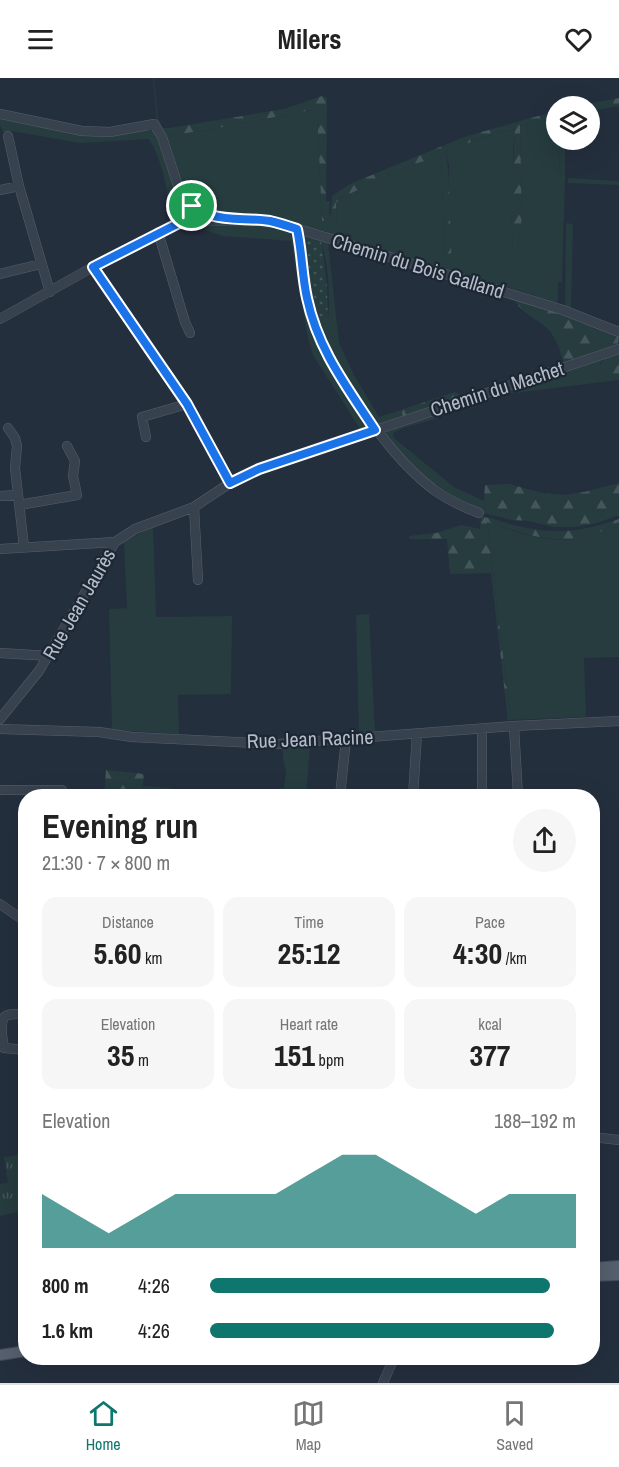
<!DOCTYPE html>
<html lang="en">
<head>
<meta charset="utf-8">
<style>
  :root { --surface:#fff; --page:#f6f6f6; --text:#222; --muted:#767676; --line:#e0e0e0; --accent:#0f766e }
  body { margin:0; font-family:"Archivo Narrow",sans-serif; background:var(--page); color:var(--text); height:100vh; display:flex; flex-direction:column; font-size:22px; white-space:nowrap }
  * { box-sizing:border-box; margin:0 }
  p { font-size:20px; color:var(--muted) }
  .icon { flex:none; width:33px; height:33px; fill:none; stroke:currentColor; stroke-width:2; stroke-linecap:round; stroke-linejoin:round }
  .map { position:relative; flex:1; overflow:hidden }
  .side { position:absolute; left:18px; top:711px; width:582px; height:576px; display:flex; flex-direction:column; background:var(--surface); border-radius:24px; box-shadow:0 6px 24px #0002 }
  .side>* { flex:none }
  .buttons { position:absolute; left:546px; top:18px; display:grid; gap:12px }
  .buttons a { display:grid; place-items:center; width:54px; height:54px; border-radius:50%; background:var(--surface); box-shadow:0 6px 24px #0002; font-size:30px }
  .pin { position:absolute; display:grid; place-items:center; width:51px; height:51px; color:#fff; margin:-26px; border:3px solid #fff; border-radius:50%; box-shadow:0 2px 6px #0007 }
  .round { display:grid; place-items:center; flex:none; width:63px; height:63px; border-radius:32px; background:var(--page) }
  .headline { display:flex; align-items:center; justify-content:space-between; height:102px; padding:0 24px }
  h1 { font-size:33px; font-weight:700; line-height:45px }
  .metrics { display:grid; grid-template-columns:repeat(3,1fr); gap:9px; height:102px; padding:6px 24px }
  .metrics div { display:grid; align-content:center; border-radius:15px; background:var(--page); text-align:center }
  .metrics b { font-size:30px; font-weight:700 }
  .metrics small { font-size:16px; font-weight:400 }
  .metrics p { font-size:16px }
  .chart { height:168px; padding:12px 24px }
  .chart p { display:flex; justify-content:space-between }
  .chart svg { width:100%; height:108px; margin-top:6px; fill:var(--accent); opacity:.7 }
  ul { padding:0 24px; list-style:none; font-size:20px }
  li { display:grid; grid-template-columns:96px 72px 1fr; align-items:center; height:45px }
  li i { height:15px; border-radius:8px; background:var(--accent) }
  header { display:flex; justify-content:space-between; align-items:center; height:78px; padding:0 24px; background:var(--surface); font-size:27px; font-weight:700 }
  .dock { display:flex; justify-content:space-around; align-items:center; height:84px; border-top:2px solid var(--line); background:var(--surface); font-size:16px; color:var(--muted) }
  .dock a { display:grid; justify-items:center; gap:3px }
  .dock .on { color:var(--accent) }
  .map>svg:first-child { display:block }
</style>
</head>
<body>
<header><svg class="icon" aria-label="menu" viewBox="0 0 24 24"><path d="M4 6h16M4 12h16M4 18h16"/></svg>Milers<svg class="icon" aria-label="heart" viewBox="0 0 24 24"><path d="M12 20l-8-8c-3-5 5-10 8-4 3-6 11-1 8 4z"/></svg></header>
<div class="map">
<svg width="619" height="1305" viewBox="0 0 619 1305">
  <defs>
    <pattern id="forest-firs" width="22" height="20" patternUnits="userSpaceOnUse" patternTransform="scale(1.5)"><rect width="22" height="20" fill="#263c3f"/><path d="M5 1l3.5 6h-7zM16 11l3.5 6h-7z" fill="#435659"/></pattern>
    <pattern id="park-tufts" width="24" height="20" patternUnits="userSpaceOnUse" patternTransform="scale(1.5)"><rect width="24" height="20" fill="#263c3f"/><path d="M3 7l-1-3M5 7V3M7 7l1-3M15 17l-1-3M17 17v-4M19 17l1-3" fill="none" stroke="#435659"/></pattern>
    <pattern id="garden-dots" width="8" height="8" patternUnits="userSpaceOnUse" patternTransform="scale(1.5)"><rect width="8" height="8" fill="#263c3f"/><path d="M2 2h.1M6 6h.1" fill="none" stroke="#435659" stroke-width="1.8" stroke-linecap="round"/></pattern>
  </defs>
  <rect width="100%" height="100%" fill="#242f3e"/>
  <!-- grass -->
  <path fill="#263c3f" d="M153 0H154L158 40 167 58 207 52 317 31 322 143 326 123H330L329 135 337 150 336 124 341 120 411 87 441 78 444 158 443 186 452 185 449 151V89L446 73 497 55 516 51 513 72 514 110 511 131 513 170 517 171 522 140 520 48 556 40V62H559L560 97 565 99 562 204H558V223L555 225 521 213 331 158 324 153 322 156 280 141 259 138V136L212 128 184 114 157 45Z
    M0 38 41 48 152 52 156 56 176 114 179 139 172 144 169 142C173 128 159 70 148 61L80 65 11 53 3 54 0 47Z
    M568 100 619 103V107L568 105Z
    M566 145 573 146 571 231 619 248V250L565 231Z
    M249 146C267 147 284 147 296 162L308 238 368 346 370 351 362 354 313 277 308 260 291 163 223 158 205 152V148Z
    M320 162 328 164 339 265 354 297 379 339 401 332 403 340 376 347 336 291 315 237 328 242C330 221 329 182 320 162Z
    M606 279 600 286 599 294 613 296 619 299V302L506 316V313L464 327 438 340 403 350 393 355 394 360 454 409 484 423 483 435 429 406 381 353Z
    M487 443C517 456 552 466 585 460 596 458 608 449 619 444V579L584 580 586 639 511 642Z
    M153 449 156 539 232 538 231 616 178 617 179 656 112 652 109 531 127 530 124 463Z
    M369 536 375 654 359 656 356 537Z
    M310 668 306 718 279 717 280 710H284L286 693 283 680V669Z
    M143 708 170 710V718H142Z"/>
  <!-- forest -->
  <path fill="url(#forest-firs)" d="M322 18 327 20 326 123 324 143H322L317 31 207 52 167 58 162 55V50H170L284 31Z
    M619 20V28L590 33V28H576Z
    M556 33V40L520 48 522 140 517 171 513 170 511 131 515 51 497 55 446 73C451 110 449 148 452 185L448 189H444L443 186 444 158 441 78 411 87 341 120 336 125 337 150 331 151 330 149 332 118 350 106 464 59Z
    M559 62H565V99L560 97Z
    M184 114 212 128 252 133 259 136V138C228 137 205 140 184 114Z
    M516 221 562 236 619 258 618 266 564 287C561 275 557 260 548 251 538 241 524 237 515 223Z
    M619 274V299L596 293 606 279Z
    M455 314 460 317 457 321 403 340 401 332Z
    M619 405V437L597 445 575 449H554L529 443 512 442 483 435 485 407 509 406 542 415 564 417 584 414Z
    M481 439C494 439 505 446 518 448 557 457 581 454 619 441V444C608 449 596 458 585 460 550 466 519 454 487 444L511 642H508L491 495 450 496 447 461H410L409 458 436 455 461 447 480 451Z
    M106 692 144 696 142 718H104Z"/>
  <!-- park -->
  <path fill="url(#park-tufts)" d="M25 1076V1132L0 1138V1106L8 1105 4 1079Z"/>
  <!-- garden -->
  <path fill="url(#garden-dots)" d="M303 158 320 162 322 167 327 209 328 242C323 242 317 242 314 237 307 224 304 180 302 163Z"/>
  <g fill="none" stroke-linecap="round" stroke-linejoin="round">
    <!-- minor casing -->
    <g stroke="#565f6c" stroke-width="10">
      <path id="minor" d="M0 36 82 53 110 54 154 46 162 59 181 117 183 143
        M8 58 19 108 50 214
        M0 112 19 108
        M181 117 199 133 221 140
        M297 151C302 174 302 197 307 219 315 260 337 297 361 330 382 360 404 389 434 412 448 422 463 429 479 435
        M158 154 185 244 190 255
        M93 189 187 326 230 405
        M0 196 41 186
        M0 241 93 189 183 143 253 142 282 146 563 232 619 254
        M8 350 15 360 17 368 15 390 24 469
        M146 359 142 339 187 326
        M0 418 18 417
        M19 427 77 417 73 398 75 383 67 368
        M194 429 198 502
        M0 471 115 464
        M0 575 50 578
        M0 641 39 593 115 464 135 451 194 429 230 405 259 391 619 271
        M514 648 518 718
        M0 651 99 654 132 659 278 666 514 648 619 643
        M0 712H62V718
        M340 718 346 661
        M413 718 417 656
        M482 718V651
        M0 826 26 844
        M0 957H2C1 935 4 936 26 936
        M2 957 4 970 26 972
        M592 1059 619 1062
        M383 1305 394 1280"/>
    </g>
    <!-- major casing -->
    <g stroke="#414a57" stroke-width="12">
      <path id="major" d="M592 1190 619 1188
        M592 1198 619 1197
        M0 1277 26 1273"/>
    </g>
    <!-- minor -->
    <use href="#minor" stroke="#38414e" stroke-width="9"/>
    <!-- major -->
    <use href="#major" stroke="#56606e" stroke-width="10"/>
  </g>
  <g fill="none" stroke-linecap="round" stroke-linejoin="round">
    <!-- route casing -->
    <g stroke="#fff" stroke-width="12">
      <path id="route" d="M181 117C209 148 234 138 270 143 279 145 288 148 297 151 302 174 302 198 307 220 318 272 347 309 375 352L259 391 230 405 187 326 93 189 183 143Z"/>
    </g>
    <!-- route -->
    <use href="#route" stroke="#1a73e8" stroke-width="8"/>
  </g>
  <g text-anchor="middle" stroke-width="4.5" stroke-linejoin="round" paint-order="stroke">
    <!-- street labels -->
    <g font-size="20" fill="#b4bcc9" stroke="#1d2633">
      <text transform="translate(418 188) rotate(17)" y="7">Chemin du Bois Galland</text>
      <text transform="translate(497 311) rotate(-18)" y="7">Chemin du Machet</text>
      <text transform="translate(79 526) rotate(-60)" y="7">Rue Jean Jaurès</text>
      <text transform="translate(310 661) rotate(-2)" y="7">Rue Jean Racine</text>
    </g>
  </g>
</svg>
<div class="buttons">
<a><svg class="icon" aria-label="layers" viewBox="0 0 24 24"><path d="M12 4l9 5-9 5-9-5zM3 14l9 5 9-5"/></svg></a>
</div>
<div class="pin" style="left:192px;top:128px;background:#1e9e55"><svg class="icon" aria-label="arrive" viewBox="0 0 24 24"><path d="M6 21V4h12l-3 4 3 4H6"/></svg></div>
<section class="side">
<div class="headline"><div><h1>Evening run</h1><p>21:30 · 7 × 800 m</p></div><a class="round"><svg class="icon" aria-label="share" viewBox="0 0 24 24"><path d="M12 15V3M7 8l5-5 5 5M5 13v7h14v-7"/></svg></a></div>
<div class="metrics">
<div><p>Distance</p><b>5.60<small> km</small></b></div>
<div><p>Time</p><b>25:12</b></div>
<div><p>Pace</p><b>4:30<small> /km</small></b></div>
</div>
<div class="metrics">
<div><p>Elevation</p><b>35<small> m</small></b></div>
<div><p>Heart rate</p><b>151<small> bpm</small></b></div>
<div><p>kcal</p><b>377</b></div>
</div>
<div class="chart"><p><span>Elevation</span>188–192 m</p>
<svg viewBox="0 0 160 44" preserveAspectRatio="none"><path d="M0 44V22L10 30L20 38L30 30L40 22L50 22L60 22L70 22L80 14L90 6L100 6L110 14L120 22L130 30L140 22L150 22L160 22V44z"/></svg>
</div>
<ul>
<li><b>800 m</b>4:26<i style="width:93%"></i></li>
<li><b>1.6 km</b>4:26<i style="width:94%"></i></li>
</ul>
</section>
</div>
<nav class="dock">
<a class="on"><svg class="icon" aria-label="home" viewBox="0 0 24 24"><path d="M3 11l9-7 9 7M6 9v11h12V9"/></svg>Home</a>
<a><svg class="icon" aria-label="map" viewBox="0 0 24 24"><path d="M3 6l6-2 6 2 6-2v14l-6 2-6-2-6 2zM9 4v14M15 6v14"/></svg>Map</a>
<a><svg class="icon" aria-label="saved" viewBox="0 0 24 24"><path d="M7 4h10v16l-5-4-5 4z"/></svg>Saved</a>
</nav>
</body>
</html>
